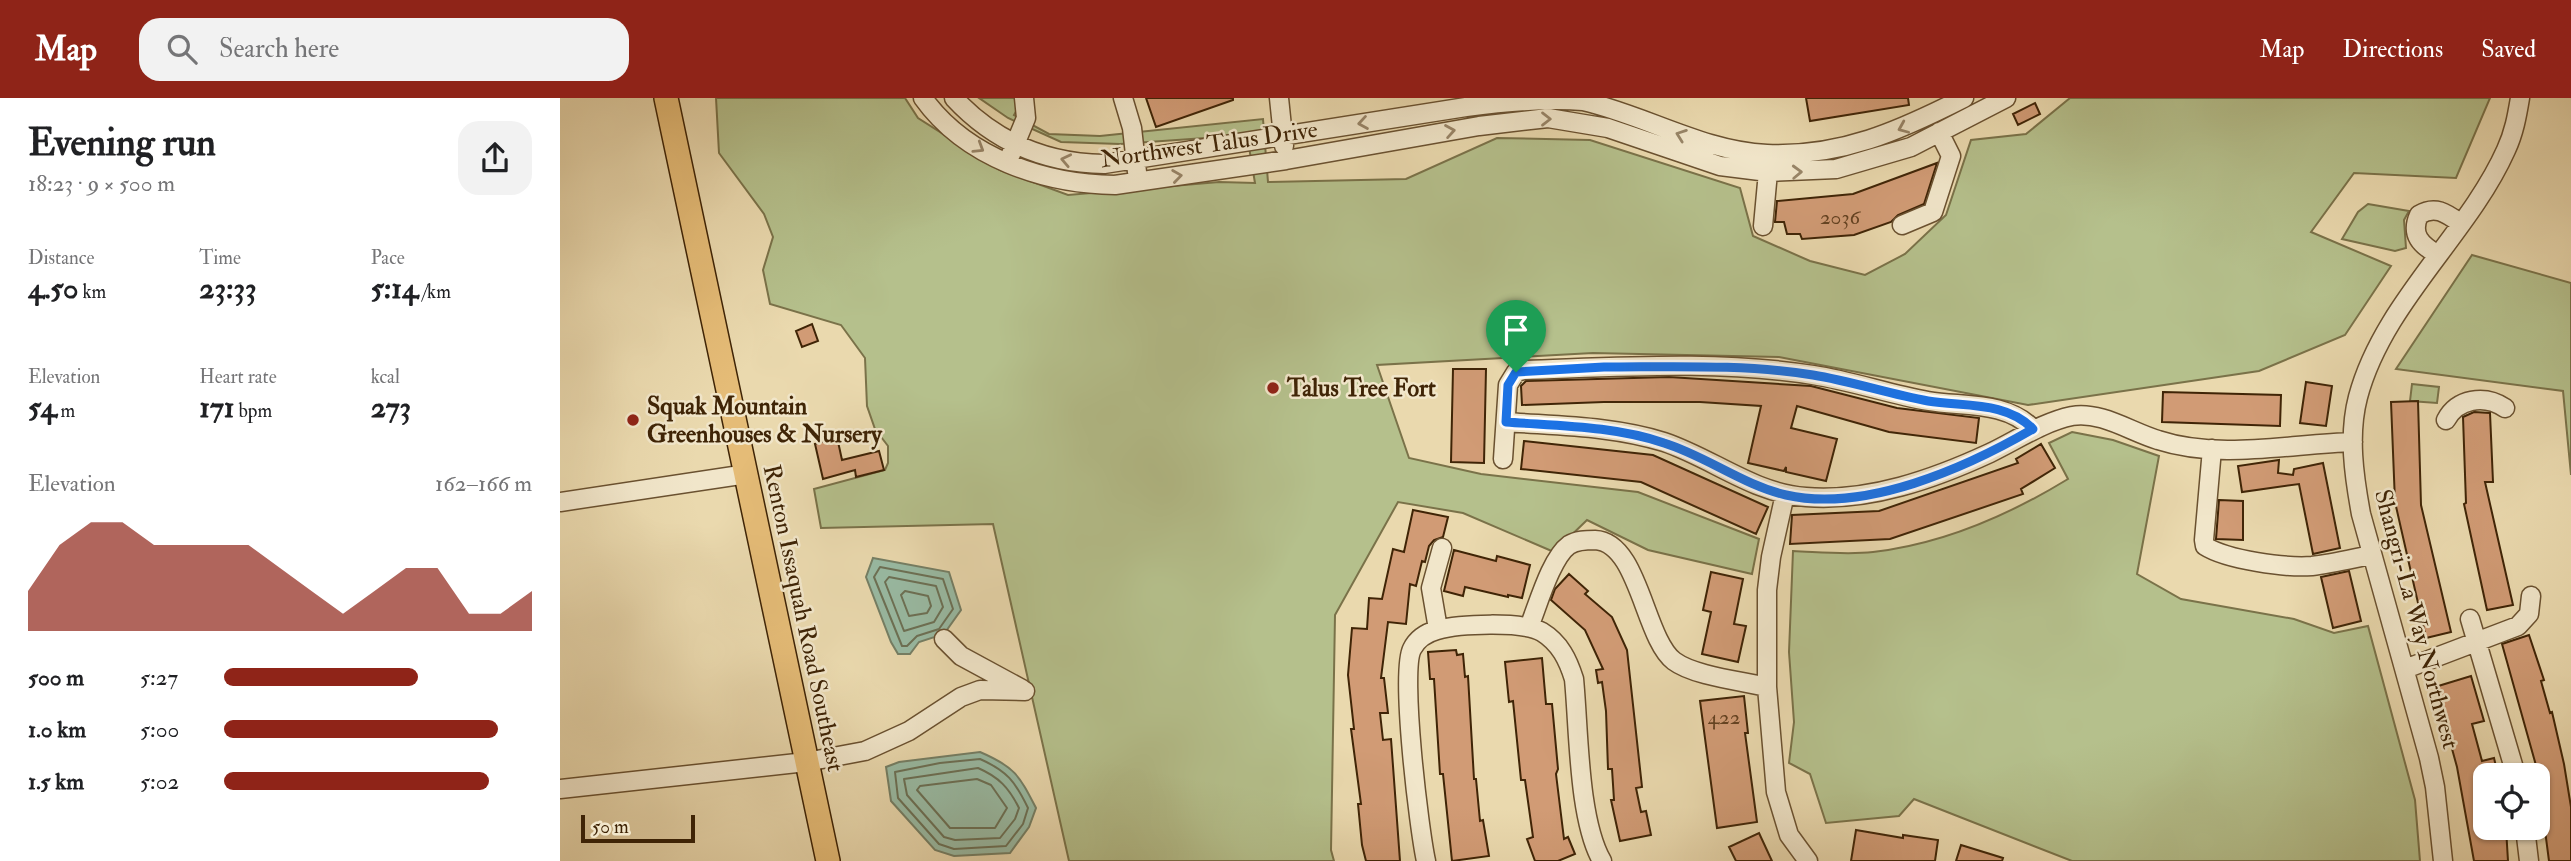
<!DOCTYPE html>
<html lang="en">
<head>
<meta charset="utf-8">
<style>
  :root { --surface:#fff; --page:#f2f2f2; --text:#202124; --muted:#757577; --accent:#8f2418 }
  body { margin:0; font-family:"IM FELL Double Pica",serif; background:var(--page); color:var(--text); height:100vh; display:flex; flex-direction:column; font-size:26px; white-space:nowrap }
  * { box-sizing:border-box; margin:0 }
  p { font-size:23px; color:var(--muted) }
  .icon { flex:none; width:38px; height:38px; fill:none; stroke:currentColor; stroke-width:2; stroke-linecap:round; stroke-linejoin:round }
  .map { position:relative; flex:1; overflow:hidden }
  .panel { display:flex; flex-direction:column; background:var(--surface); width:560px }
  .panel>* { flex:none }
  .buttons { position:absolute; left:1913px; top:665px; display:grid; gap:14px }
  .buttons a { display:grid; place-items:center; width:77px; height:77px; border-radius:14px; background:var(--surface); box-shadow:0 2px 5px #0004; font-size:35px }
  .scale { position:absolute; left:21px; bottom:18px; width:114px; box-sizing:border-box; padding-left:7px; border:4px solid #3f2406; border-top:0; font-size:19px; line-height:24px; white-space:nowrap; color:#3f2406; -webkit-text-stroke:5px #f1e6ca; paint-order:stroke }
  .pin { position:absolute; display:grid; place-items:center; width:60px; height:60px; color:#fff; margin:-72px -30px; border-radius:50% 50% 50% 0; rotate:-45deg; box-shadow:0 0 7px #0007 }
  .pin .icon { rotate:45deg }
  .round { display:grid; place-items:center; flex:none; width:74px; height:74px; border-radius:21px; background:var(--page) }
  .head { display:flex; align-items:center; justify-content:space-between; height:119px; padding:0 28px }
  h1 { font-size:38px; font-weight:700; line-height:52px }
  .metrics { display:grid; grid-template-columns:repeat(3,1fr); gap:10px; height:119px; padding:7px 28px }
  .metrics div { display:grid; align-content:center }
  .metrics b { font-size:30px; font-weight:700 }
  .metrics small { font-size:19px; font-weight:400 }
  .metrics p { font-size:19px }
  .chart { height:196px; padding:14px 28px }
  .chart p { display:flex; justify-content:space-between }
  .chart svg { width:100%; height:126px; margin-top:7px; fill:var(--accent); opacity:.7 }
  ul { padding:0 28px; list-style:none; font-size:23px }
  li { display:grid; grid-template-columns:112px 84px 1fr; align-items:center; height:52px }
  li i { height:18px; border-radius:9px; background:var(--accent) }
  header { display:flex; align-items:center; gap:42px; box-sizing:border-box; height:98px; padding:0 35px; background:var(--accent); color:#fff }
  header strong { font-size:33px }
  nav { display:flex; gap:38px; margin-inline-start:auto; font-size:24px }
  .search { width:490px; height:63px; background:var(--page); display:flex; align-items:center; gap:18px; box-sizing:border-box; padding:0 24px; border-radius:21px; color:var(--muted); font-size:26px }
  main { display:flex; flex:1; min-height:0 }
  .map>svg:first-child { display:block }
</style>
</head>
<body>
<header>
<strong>Map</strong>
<div class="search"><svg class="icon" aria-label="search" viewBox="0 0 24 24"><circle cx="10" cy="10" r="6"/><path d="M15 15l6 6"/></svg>Search here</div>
<nav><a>Map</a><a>Directions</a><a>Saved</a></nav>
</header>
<main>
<section class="panel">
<div class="head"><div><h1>Evening run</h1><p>18:23 · 9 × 500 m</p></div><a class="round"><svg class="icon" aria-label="share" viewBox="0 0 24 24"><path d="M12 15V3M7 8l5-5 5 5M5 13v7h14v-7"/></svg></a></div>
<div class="metrics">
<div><p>Distance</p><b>4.50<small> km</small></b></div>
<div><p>Time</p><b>23:33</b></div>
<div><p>Pace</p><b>5:14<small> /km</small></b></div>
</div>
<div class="metrics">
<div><p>Elevation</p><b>54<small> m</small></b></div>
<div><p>Heart rate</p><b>171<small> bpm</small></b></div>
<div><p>kcal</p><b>273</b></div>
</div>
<div class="chart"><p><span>Elevation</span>162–166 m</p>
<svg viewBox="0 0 160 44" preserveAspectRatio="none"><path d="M0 44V30L10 14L20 6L30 6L40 14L50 14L60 14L70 14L80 22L90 30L100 38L110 30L120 22L130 22L140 38L150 38L160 30V44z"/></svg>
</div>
<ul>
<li><b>500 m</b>5:27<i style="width:63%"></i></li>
<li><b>1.0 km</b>5:00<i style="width:89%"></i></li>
<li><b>1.5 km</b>5:02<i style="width:86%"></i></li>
</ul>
</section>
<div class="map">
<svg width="2011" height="763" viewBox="0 0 2011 763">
  <rect width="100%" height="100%" fill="#ead9ae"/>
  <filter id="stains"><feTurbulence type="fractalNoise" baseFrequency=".00286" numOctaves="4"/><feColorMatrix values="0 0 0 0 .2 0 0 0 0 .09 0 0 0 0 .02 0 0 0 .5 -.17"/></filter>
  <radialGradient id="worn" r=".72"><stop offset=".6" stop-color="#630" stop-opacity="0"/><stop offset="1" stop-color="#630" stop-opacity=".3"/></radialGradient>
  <!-- green -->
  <path fill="#b5c08c" stroke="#7a7249" stroke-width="2" d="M156 0H345L358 20 440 72 508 97 659 84 695 85 687 37 560 46 501 44 448 20 419 0H456L459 8 454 17 489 36 540 38 703 21 708 84 846 81 937 40 1030 42 1180 90 1193 138 1250 163 1305 177 1345 156 1386 117 1411 42 1466 36 1510 0H1930L1896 80 1794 75 1751 134 1831 168 1785 237 1699 273 1468 307 1219 259 1033 255 817 267 849 360 921 376 1078 394 1199 441 1192 476 1088 452 1027 422 994 454 903 415 838 404 775 517 771 752 774 763H509L433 426 261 430 254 391 325 372 328 365V348L315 331 307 308 305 260 281 227 210 206 203 172 213 139 204 116 159 55Z
    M1808 106 1849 113 1844 122 1846 150 1835 153 1782 141 1798 114Z
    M1912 157 2011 185V377L2003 293 1836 271Z
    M1852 286 1879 289 1877 305 1850 303Z
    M1512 334 1553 342 1599 358 1577 476 1621 501 1734 521 1774 535 1808 528 1855 702 1860 763H1512L1354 701 1339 718 1266 725 1250 676 1229 665 1234 624 1229 554 1233 453C1259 454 1287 457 1313 454 1383 446 1449 417 1508 381L1489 345Z"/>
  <!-- water -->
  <path fill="#99bba4" stroke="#757f65" stroke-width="2" d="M313 460 389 474 401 512 384 536 359 544 350 556H338L331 544 306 479Z
    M420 654C455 669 459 677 476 710L469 729 450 755 394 758 375 752 331 703 326 669 339 664Z"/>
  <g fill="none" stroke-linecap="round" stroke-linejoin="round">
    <!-- shore -->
    <path stroke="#6c7055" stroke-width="2" d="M320 469 383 481 393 511 379 531 357 538 347 548H342L314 479Z
      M329 479 376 488 383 509 374 524 344 533 325 484Z
      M345 493 368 498 371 508 367 515 349 518 341 497Z
      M420 661C447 673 455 683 468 710L463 726 446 748 394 751 379 746 338 700 335 674 380 665Z
      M418 670C439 679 449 690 459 710L455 721 440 740 395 742 384 739 347 697 344 681Z
      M417 681 431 687 447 710 435 730H390L357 692 360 688Z"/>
  </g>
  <!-- building -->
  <path fill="#d19b75" stroke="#3f2406" stroke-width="2" d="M586 0H673V2L596 29Z
    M1246 0H1348L1349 7 1250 23Z
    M1475 5 1480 16 1458 27 1453 16Z
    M1377 65 1364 106 1338 117 1331 124 1294 137 1242 141 1240 136H1227L1224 124H1215L1217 103 1293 96Z
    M252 226 258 243 242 249 236 233Z
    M893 271H926L924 365 891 364Z
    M1109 279 1251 288 1337 310 1419 320 1416 345 1329 334 1237 308 1231 330 1277 341 1266 383 1226 374V369L1224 373 1188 365 1201 308 1140 304H1044L962 307 961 288 966 283Z
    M1746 284 1772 288 1766 328 1740 325Z
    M1603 294 1721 297 1720 328 1602 324Z
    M1858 303 1861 407 1891 534 1866 540 1835 404 1831 304Z
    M1914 314 1930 315 1933 384H1925L1953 507 1927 512 1904 406 1906 405 1903 319Z
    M277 339 282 362 319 353 324 372 296 379 295 372 263 381 255 346Z
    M964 343 1093 357 1208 409 1196 436 1081 384 961 371Z
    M1481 346 1495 370 1461 391 1463 396 1330 441 1230 446 1232 417 1319 413 1458 365 1456 361Z
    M1719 362 1718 375 1733 377 1734 371 1763 365 1780 450 1753 456 1739 386 1682 394 1678 368Z
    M1659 402 1683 403V442L1656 441Z
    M853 412 888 419 883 439 874 442 869 448 865 464 862 463 856 488 850 486 846 526 828 524 821 580H824L828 615H820L823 642 831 641 840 763H806L802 747 798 706H801L791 631H794L788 577 792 530 807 531 809 500 822 501 833 451 844 454Z
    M894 452 936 463 937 458 970 467 962 500 948 497V499L905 489 903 498 884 493Z
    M1789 473 1801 523 1773 530 1761 479Z
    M1151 474 1183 481 1174 526 1186 528 1178 564 1142 556 1151 514 1143 512Z
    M1009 476 1028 493 1025 496 1052 519 1067 552 1082 689 1076 690 1081 714 1086 713 1091 737 1060 743 1051 702H1054L1052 671H1048L1046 613 1042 584 1038 585 1036 572 1043 571 1025 532 991 502 995 491Z
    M1969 537 1984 582 1981 583 1990 615 1992 614 2004 666 2011 709V763H1989L1977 671 1942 546Z
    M896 552 897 557 903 556 905 579 908 578 914 681H916L920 723 923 722 929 758 892 763 883 676H880L874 581H870L868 554Z
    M982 560 986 606H992L998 671 996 676 1004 741 1008 739 1015 756 998 763H975L967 741 973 739 965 682H961L953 603 949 604 945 564Z
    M1911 578 1924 623 1912 626 1922 663 1934 660 1938 677H1925V730H1946L1948 763H1914L1897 669 1875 589Z
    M1184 598 1188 635H1185L1197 724 1157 730 1140 603Z
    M1296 732 1343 740V737L1378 742 1375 763H1291Z
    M1199 735 1212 763H1176L1169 749Z
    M1401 747 1443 760 1442 763H1396Z"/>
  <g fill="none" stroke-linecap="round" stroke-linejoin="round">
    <!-- minor casing -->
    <g stroke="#6a5130" stroke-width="21">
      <path id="minor" d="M363 0C406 60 484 86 555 87L726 62 919 28 988 20 1048 30 1160 68 1208 74 1276 71 1351 49 1446 0
        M394 0C434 43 485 65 544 66L906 9C944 4 985 0 1023 3 1085 17 1142 53 1207 56 1281 59 1339 33 1404 0
        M563 0 572 30 577 74
        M719 0 724 48
        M451 56 466 20 464 0
        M1342 127 1373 114 1391 58 1379 34
        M1203 128 1208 74
        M1878 157C1861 147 1850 137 1859 117 1875 107 1886 115 1900 125
        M1886 322C1897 301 1924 296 1945 310
        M946 324C999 328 1053 328 1104 344 1152 360 1195 396 1246 399 1309 404 1374 381 1430 355 1457 342 1483 324 1512 318 1541 313 1571 334 1598 342 1659 362 1730 346 1793 344
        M1652 351 1644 442 1645 448C1667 462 1726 470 1752 468 1771 466 1791 461 1811 457
        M943 361 948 287 956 274 964 272C1059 269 1159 262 1253 277 1292 283 1329 296 1368 303 1404 309 1446 303 1473 331
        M1225 396 1211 459 1207 492V589L1216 694 1229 737 1248 763
        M0 404 187 376
        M1910 521 1956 677
        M969 529C978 507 991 460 1009 447 1017 442 1026 442 1035 442 1079 444 1084 540 1114 563 1134 578 1182 583 1207 589
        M878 531 871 490 882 450
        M384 541 401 558 462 591
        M1845 571 1958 528 1969 516 1971 498
        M0 691 246 664 305 653 349 633 401 599 420 592 465 593
        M1965 730 1969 763
        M866 763C859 731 840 574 852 551 857 541 866 535 877 532 899 526 962 523 982 534 1000 545 1008 562 1014 581 1019 632 1018 721 1042 763
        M1883 763 1875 689 1869 660 1801 416C1794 378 1788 337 1798 299 1823 205 1908 137 1946 52 1954 35 1957 18 1960 0"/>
    </g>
    <!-- major casing -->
    <g stroke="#3f2406" stroke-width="26">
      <path id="major" d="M106 0 268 763"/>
    </g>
    <!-- minor -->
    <use href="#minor" stroke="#f1e6ca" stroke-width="18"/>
    <!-- major -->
    <use href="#major" stroke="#e5bc77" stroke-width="23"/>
  </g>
  <!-- one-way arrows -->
  <defs><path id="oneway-chevron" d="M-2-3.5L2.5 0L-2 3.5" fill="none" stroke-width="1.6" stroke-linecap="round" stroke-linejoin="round" transform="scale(1.75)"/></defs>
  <g stroke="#988568">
    <use href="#oneway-chevron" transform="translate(986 21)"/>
    <use href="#oneway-chevron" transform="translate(803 25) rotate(171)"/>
    <use href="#oneway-chevron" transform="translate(1343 30) rotate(157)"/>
    <use href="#oneway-chevron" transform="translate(890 33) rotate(-10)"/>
    <use href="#oneway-chevron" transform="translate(1121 37) rotate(-160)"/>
    <use href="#oneway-chevron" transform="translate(419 50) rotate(32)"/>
    <use href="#oneway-chevron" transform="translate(506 62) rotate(-168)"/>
    <use href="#oneway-chevron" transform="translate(1237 74) rotate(-2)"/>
    <use href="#oneway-chevron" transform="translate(617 78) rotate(-8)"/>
  </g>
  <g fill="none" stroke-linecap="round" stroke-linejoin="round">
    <!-- route casing -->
    <g stroke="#fff" stroke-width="14">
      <path id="route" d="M1044 269C1113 269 1184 266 1253 277 1291 283 1329 296 1368 303 1404 309 1446 303 1473 331 1406 370 1305 415 1226 397 1183 387 1146 358 1104 345 1054 328 999 328 946 324L948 287 956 274Z"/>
    </g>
    <!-- route -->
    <use href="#route" stroke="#1a73e8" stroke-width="9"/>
  </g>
  <!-- markers -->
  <g fill="#8f2418" stroke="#f1e6ca" stroke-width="2.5">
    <circle cx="713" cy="290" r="7"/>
    <circle cx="73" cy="322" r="7"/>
  </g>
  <g text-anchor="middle" stroke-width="5" stroke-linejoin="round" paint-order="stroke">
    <!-- number labels -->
    <g font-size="21" fill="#644222">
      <text x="1280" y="126">2036</text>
      <text x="1164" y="626">422</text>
    </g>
    <!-- street labels -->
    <g font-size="24" fill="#3f2406" stroke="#f1e6ca">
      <text transform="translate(649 46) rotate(-8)" y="8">Northwest Talus Drive</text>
      <text transform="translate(244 520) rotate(78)" y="8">Renton Issaquah Road Southeast</text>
      <text transform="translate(1857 521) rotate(75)" y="8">Shangri-La Way Northwest</text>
    </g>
    <!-- poi labels -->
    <g font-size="24" font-weight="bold" fill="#3f2406" stroke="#f1e6ca" text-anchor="start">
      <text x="727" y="298">Talus Tree Fort</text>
      <text x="87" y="316">Squak Mountain<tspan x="87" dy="28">Greenhouses &amp; Nursery</tspan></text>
    </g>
  </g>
  <rect width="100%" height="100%" filter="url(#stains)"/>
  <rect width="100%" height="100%" fill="url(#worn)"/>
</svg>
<div class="buttons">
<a><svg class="icon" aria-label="locate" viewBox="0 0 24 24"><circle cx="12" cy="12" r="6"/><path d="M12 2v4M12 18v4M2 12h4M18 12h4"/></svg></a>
</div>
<div class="scale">50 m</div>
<div class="pin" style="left:956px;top:274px;background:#1e9e55"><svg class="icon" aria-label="arrive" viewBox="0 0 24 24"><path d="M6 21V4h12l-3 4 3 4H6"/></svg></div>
</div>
</main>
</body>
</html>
